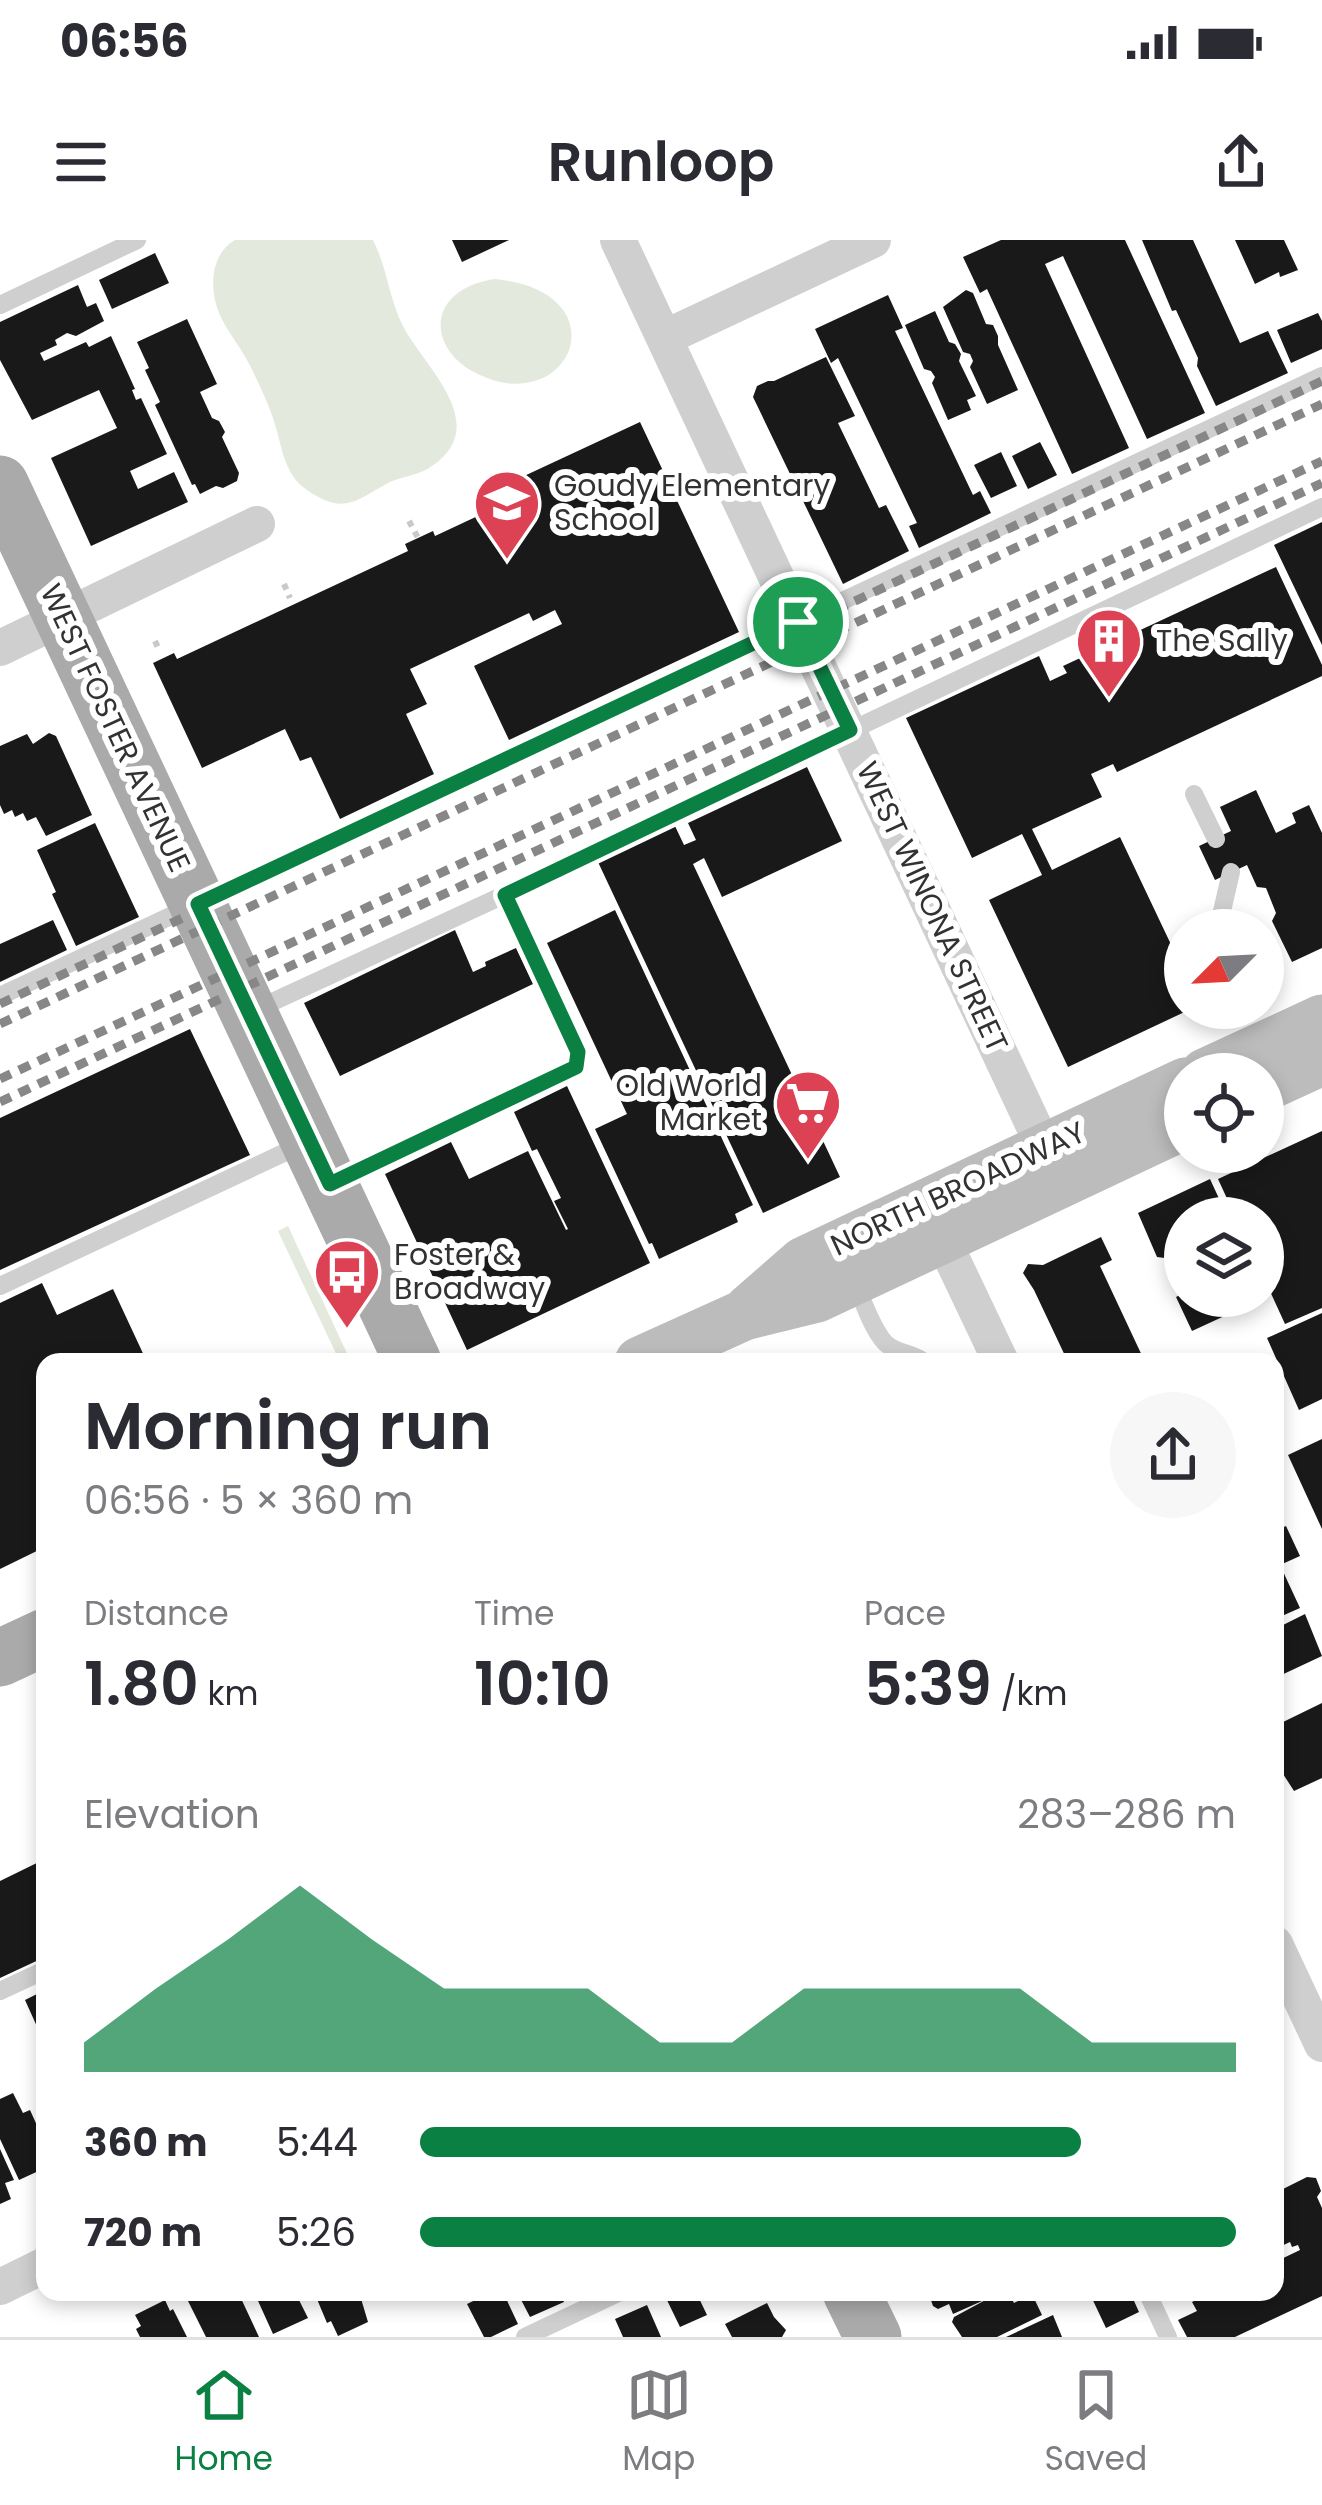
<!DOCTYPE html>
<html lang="en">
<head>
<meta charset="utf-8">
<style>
  :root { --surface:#fff; --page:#f7f7f7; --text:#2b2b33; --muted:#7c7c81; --line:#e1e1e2; --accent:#0b8043 }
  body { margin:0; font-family:Poppins,sans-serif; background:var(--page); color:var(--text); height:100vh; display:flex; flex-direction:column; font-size:45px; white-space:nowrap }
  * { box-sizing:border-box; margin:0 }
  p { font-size:39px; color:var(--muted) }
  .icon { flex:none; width:66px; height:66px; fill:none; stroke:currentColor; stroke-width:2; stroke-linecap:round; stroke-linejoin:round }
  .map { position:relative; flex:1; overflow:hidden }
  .details { position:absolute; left:36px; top:1113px; width:1248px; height:948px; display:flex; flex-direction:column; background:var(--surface); border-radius:24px; box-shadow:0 6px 18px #0003 }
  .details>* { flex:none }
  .needle { width:78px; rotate:246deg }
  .buttons { position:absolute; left:1164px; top:669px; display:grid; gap:24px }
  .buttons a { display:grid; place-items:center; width:120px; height:120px; border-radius:50%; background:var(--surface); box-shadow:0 6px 18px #0003; font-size:60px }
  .pin { position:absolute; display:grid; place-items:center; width:102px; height:102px; color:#fff; margin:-51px; border:6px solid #fff; border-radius:50%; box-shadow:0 3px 12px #0007 }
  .round { display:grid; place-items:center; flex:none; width:126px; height:126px; border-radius:63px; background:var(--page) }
  .headline { display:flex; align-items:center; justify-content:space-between; height:204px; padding:0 48px }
  h1 { font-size:66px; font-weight:600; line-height:90px }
  .stats { display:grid; grid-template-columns:repeat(3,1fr); gap:18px; height:204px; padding:12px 48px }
  .stats div { display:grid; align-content:center }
  .stats b { font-size:60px; font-weight:600 }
  .stats small { font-size:33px; font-weight:400 }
  .stats p { font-size:33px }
  .chart { height:336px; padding:24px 48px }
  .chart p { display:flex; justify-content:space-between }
  .chart svg { width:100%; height:216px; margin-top:12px; fill:var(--accent); opacity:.7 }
  ul { padding:0 48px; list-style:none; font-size:39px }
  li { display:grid; grid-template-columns:192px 144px 1fr; align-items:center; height:90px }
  li i { height:30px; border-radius:15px; background:var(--accent) }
  .status { display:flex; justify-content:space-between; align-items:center; height:84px; padding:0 60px; background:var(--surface); direction:ltr }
  .status svg { height:33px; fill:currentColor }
  header { display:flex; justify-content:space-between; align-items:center; height:156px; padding:0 48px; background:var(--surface); font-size:54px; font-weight:600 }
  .tabs { display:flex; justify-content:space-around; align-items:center; height:168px; border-top:3px solid var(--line); background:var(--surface); font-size:33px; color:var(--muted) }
  .tabs a { display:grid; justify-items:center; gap:6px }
  .tabs .selected { color:var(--accent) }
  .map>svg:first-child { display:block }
</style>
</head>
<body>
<div class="status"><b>06:56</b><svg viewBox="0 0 49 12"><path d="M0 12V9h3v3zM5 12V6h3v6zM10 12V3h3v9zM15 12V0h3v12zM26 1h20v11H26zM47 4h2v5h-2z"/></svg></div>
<header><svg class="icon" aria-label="menu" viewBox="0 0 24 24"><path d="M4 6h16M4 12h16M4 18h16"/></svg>Runloop<svg class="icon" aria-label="share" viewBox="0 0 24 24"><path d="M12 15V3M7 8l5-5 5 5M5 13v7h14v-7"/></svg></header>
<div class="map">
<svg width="1322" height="2097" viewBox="0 0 1322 2097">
  <rect width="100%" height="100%" fill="#fff"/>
  <!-- green -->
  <path fill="#e3e9dc" d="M235 0H373C387 27 389 59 403 86 424 127 493 184 432 226 420 235 403 236 390 242 356 260 345 276 307 250 283 234 282 204 273 178 266 158 257 139 247 120 235 98 218 81 214 55 211 33 216 11 235 0Z
    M495 39C625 52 570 183 474 132 458 124 443 108 441 90 437 59 469 42 495 39Z
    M288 986 351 1122H340L278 991Z"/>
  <!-- building -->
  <path fill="#191919" d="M452 0H509L462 22Z
    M1001 0H1125L1205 173 1147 199 1063 16 1045 24 1129 208 1072 234 987 49 980 53 963 17Z
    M1142 0H1193L1240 103 1268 91 1288 133 1216 166 1197 126 1198 118 1176 70 1172 71Z
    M1235 0H1284L1298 30 1280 37 1279 32 1255 44Z
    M155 13 169 43 112 69 99 40Z
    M78 45 87 67 96 63 104 81 76 96 67 93 55 100 57 105 40 113 44 121 86 102 89 107 111 96 135 149 132 150 136 160 141 158 167 214 130 231 138 249 174 232 188 262 91 306 51 218 117 188 99 150 32 180 0 120V82Z
    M966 50 973 53 986 84 993 85 998 96V105L1018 150 987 164 970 127 973 121 970 114 963 112 943 67Z
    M888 55 903 88 895 91 973 255 980 251 991 273 919 308 909 286 917 283 838 118 831 123 815 89Z
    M935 71 949 102 955 104 961 114 959 121 976 156 967 160 971 170 948 180 932 143 935 137 931 131 924 129 905 85Z
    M1318 73 1322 81V109L1291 123 1277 90Z
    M187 79 217 144 200 152 212 178 219 181 225 192 222 197 239 233 237 241 223 248 216 246 200 254 195 244 192 245 155 165 160 162 145 130 149 128 137 102Z
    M826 117 855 176 838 183 879 268 886 265 909 311 843 344 753 157 757 146 768 141H774Z
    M640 182 739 392 509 500 474 426 562 384 555 370 533 381 529 373 410 429 427 464 406 474 434 534 340 579 311 517 300 521 285 489 202 528 153 423 174 413 177 419 408 311 405 304 433 291 435 296 482 274 475 259Z
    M1040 202 1057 235 1028 249 1012 216Z
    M1001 212 1017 246 991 258 974 225Z
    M1322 282V405L1274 305Z
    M1276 327 1322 425V436L1117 532 1113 524 1091 534 1102 557 1032 589 1052 630 1120 597 1185 734V768H1193L1068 827 989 660 1042 635 1022 594 972 618 906 478 1039 416 1050 441 1067 433 1063 426Z
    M49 493 56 496 92 575 46 596 36 577 27 581 23 573 15 577 12 570 4 574 0 565V506L27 494 33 504Z
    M807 527 842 601 722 657 704 618 693 624 840 937 763 973 598 622 675 586 684 605 696 600 688 583Z
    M1256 550 1276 593 1296 583 1292 573 1309 565 1322 593V708L1292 722 1272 681 1276 673 1266 648 1257 647 1247 625 1215 640 1199 606 1231 591 1220 567Z
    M95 583 139 677 76 706 52 654 56 652 37 610Z
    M615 670 753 965 735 974 738 982 659 1019 652 1003 649 1004 595 889 627 874 547 703Z
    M53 680 67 710 0 742V704Z
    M455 690 473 732 486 726 485 722 516 708 533 744 340 836 304 763Z
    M190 789 250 915 0 1030V878Z
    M567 846 650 1023 467 1110 385 934 451 902 469 939 528 911 566 990 568 989 554 961 561 958 537 909 532 911 514 872Z
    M1322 891V1068L1285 1084 1263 1036V978H1236L1218 939Z
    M1210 939 1228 978H1185V1056H1255L1257 1061 1192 1091 1176 1057 1182 1054 1165 1018 1157 1017 1138 973Z
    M1101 997 1112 1020 1100 1026 1145 1122H1068L1034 1050 1023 1033 1028 1024 1043 1025Z
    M42 1043 57 1075 113 1049 147 1122H45V1307L0 1329V1063Z
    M1322 1073V1159L1299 1170 1267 1098Z
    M1322 1199V1289L1288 1215Z
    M1286 1286 1300 1316 1280 1325 1300 1368 1275 1379V1291Z
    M1305 1374 1322 1416 1275 1438V1389Z
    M1322 1463V1538L1294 1551 1276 1523 1280 1513 1275 1504V1481L1281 1483Z
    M45 1619V1717L0 1738V1641Z
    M45 1750V1788L39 1791 25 1760Z
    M13 1853 23 1873 30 1870 45 1903V1928L19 1940 0 1899V1859Z
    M0 1909 14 1940 5 1943 11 1959 0 1964Z
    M1307 1937 1316 1938 1321 1951 1317 1957 1322 1968V2056L1235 2097H1187L1178 2080 1197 2071 1192 2062 1212 2052H1275V2022L1300 2010 1298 2005 1292 2007 1290 2002 1275 2009V1953Z
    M188 2052H238L259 2097H206L186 2057 190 2055Z
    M254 2052H301L304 2058 299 2060 308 2078 273 2094Z
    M314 2052H359L368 2082 338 2096 331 2081 327 2083Z
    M492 2052H503L518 2084 491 2097H484L467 2064Z
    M517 2052H560L564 2062 530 2077Z
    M674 2052H696L707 2075 680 2087 665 2056Z
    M928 2052H994L996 2057 1008 2052 1014 2063 1032 2054 1042 2075 997 2097H962L952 2082 954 2077 991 2057 953 2074 949 2064 938 2069 933 2066Z
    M1089 2052H1130L1139 2072 1106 2088Z
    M165 2060 170 2071 173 2069 187 2097H140L136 2089 141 2086 135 2075Z
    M767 2063 774 2077 786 2090 782 2097H732L725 2084Z
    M647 2065 661 2097H623L615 2079Z
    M1053 2075 1062 2097H1006Z"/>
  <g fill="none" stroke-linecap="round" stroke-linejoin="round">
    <!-- path -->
    <path stroke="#c9c9c9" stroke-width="6" stroke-dasharray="6 6" stroke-linecap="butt" d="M409 281 418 298
      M284 344 290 358
      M155 401 160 412"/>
    <!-- lane -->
    <path stroke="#cfcfcf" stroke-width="18" d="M0 65 137 0
      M1194 554 1216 599
      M1220 680 1231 632
      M0 756 1322 136
      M257 769 504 655 1322 267
      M334 942 576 828 578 813 504 655
      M856 1045C863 1061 875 1097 889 1106 900 1114 913 1113 924 1122
      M0 1046 305 903
      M0 1751 45 1730
      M1147 2052 1168 2097
      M525 2097 620 2052"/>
    <!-- street -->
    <path stroke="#cfcfcf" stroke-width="36" d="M618 0 1055 931
      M664 98 873 0
      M0 408 257 284
      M943 1000 1001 1122
      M1275 1704 1322 1804
      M0 2047 45 2025"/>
    <!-- secondary -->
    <path stroke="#bcbcbc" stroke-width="51" d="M1205 834 1322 780
      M1263 847 1322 820
      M749 1070 804 1022 1185 843
      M640 1122 744 1075 817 1057 1185 884"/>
    <!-- primary -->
    <path stroke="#aaa" stroke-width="57" d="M0 244 413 1122
      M0 1418 45 1397
      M851 2052 873 2097"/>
    <!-- rail -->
    <path stroke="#878787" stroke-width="9" stroke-dasharray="12 9" stroke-linecap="butt" d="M0 764 1322 141
      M0 784 1322 164
      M0 839 1322 221
      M0 862 1322 243"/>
  </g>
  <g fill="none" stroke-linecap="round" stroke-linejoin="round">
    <!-- route casing -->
    <g stroke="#fff" stroke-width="24">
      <path id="route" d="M798 382 850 490 505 655 578 812 576 827 330 944 198 664Z"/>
    </g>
    <!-- route -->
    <use href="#route" stroke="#0b8043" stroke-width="15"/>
  </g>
  <!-- icons -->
  <defs>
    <g id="school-pin" transform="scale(3.45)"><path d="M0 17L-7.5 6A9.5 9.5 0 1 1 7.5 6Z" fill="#dc4154" stroke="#fff"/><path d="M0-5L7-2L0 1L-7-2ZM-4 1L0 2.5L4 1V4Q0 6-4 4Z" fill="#fff"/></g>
    <g id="building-pin" transform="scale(3.45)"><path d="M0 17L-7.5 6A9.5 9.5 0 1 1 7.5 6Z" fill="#dc4154" stroke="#fff"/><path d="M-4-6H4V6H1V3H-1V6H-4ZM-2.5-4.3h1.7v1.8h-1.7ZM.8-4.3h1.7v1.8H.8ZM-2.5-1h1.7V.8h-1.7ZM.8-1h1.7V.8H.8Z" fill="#fff"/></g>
    <g id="supermarket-pin" transform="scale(3.45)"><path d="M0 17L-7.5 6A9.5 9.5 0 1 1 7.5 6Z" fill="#dc4154" stroke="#fff"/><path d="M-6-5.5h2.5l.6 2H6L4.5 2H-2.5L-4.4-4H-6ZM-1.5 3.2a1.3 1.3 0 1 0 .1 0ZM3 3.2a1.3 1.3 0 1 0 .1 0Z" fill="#fff"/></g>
    <g id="bus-pin" transform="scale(3.45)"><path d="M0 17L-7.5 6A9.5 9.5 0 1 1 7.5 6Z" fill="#dc4154" stroke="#fff"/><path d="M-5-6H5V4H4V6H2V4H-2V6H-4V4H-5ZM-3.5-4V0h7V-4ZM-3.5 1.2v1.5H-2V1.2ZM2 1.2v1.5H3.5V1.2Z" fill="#fff"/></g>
  </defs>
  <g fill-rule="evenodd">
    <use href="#school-pin" x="507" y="263"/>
    <use href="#building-pin" x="1109" y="401"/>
    <use href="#supermarket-pin" x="808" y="863"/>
    <use href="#bus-pin" x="347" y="1032"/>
  </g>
  <g text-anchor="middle" stroke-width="12" stroke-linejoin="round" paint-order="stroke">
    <!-- poi labels -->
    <g font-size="30" fill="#323232" stroke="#fff" text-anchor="start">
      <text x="554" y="256">Goudy Elementary<tspan x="554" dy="34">School</tspan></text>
      <text x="1156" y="411">The Sally</text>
      <text x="762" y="856" text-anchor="end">Old World<tspan x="762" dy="34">Market</tspan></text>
      <text x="394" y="1025">Foster &amp;<tspan x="394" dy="34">Broadway</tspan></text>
    </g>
    <!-- street labels -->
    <g font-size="30" fill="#323232" stroke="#fff">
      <text transform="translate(115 488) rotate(65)" y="10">WEST FOSTER AVENUE</text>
      <text transform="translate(932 667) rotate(65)" y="10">WEST WINONA STREET</text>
      <text transform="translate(958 949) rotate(-25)" y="10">NORTH BROADWAY</text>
    </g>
  </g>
</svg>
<div class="buttons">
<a><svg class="needle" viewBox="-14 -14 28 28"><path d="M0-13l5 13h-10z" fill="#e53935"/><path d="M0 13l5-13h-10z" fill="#7c7c81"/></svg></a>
<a><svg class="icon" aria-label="locate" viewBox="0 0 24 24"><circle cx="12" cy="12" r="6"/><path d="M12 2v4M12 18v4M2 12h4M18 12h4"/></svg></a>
<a><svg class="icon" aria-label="layers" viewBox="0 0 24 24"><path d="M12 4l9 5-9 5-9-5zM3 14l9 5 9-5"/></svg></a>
</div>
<div class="pin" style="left:798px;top:382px;background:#1e9e55"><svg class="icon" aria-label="arrive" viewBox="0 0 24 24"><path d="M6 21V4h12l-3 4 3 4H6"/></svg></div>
<section class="details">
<div class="headline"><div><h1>Morning run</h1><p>06:56 · 5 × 360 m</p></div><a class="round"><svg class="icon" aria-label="share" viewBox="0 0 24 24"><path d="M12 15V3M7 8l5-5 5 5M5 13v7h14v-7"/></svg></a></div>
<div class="stats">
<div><p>Distance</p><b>1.80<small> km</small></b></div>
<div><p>Time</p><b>10:10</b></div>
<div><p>Pace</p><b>5:39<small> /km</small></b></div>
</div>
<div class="chart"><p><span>Elevation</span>283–286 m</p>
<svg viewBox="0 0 160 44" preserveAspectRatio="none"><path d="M0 44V38L10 27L20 17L30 6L40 17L50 27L60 27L70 27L80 38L90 38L100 27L110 27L120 27L130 27L140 38L150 38L160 38V44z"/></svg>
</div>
<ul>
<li><b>360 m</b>5:44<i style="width:81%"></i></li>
<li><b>720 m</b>5:26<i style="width:100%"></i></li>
</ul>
</section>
</div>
<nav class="tabs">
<a class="selected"><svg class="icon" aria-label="home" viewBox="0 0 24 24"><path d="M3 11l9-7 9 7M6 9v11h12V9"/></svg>Home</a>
<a><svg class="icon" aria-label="map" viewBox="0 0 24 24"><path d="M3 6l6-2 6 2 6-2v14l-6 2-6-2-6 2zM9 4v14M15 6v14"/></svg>Map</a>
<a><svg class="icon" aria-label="saved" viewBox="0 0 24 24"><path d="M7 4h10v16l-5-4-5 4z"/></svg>Saved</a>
</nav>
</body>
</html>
